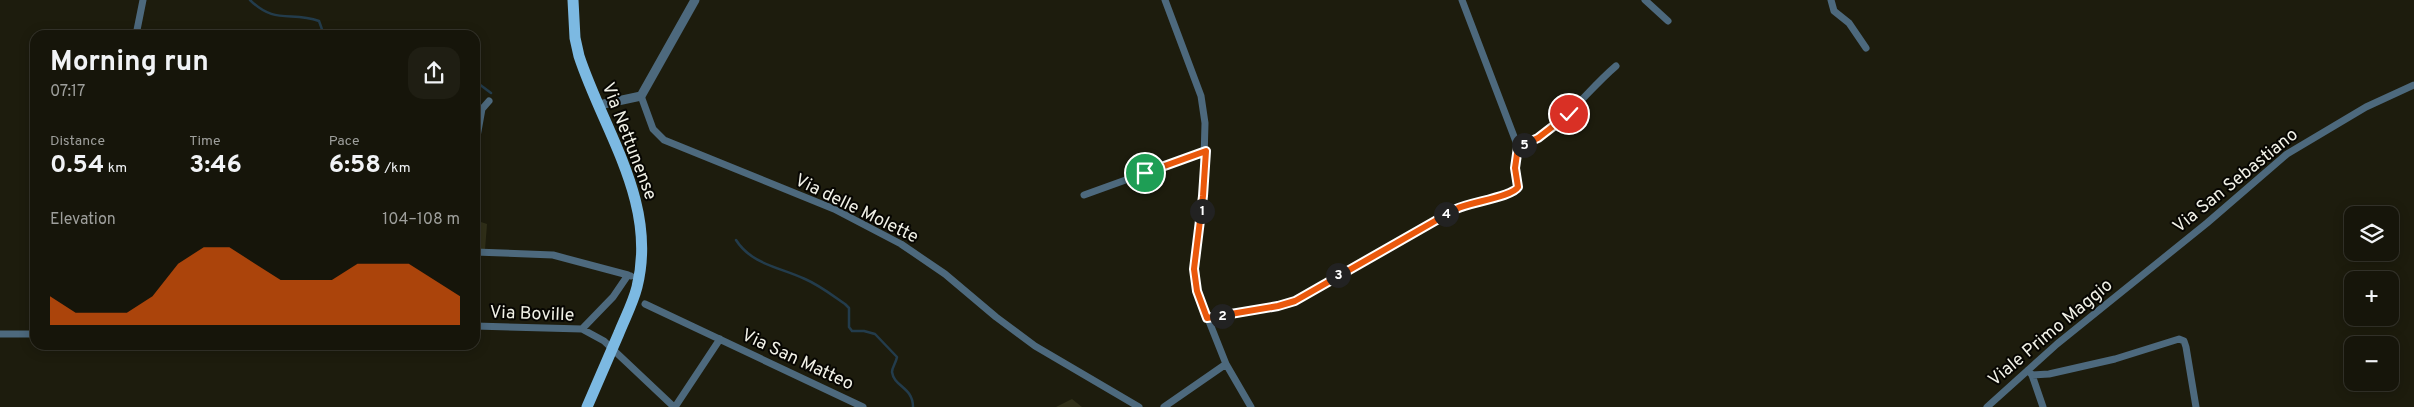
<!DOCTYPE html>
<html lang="en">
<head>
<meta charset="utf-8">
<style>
  :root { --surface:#16150a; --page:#1f1e13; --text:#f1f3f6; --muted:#9e9f9c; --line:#35342b; --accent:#ea580c }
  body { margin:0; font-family:Overpass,sans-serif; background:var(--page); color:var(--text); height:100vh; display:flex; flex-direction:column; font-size:19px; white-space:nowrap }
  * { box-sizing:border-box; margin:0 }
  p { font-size:16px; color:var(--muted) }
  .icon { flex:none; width:28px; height:28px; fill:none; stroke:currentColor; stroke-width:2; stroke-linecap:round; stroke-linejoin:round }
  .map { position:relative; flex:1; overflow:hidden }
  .sheet { position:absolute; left:30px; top:30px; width:450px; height:320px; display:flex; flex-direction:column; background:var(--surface); border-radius:15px; box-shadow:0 2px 12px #0003,0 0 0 1px var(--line) }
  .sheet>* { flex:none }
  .tools { position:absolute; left:2344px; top:206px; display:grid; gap:10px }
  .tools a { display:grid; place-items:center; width:55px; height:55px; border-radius:10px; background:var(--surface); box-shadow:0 2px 12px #0003,0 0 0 1px var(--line); font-size:25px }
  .pin { position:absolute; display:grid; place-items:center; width:42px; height:42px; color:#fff; margin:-21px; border:2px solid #fff; border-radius:50%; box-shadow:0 1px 5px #0007 }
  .km { position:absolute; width:25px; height:25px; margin:-12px; border-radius:50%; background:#222; color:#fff; font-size:14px; line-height:25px; text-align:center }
  .round { display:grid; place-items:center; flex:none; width:52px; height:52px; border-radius:15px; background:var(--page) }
  .head { display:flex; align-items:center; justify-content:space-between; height:85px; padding:0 20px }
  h1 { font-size:28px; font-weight:700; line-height:38px }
  .metrics { display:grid; grid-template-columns:repeat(3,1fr); gap:8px; height:85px; padding:5px 20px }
  .metrics div { display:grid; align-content:center }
  .metrics b { font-size:25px; font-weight:700 }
  .metrics small { font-size:14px; font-weight:400 }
  .metrics p { font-size:14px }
  .chart { height:140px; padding:10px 20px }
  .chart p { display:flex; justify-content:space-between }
  .chart svg { width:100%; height:90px; margin-top:5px; fill:var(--accent); opacity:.7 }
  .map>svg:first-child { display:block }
</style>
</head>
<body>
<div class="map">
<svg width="2414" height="407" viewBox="0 0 2414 407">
  <rect width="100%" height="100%" fill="#1d1c0d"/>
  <!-- green -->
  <path fill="#313019" d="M475 220 487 224 485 250 475 249Z
    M1072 399 1082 407H1056Z"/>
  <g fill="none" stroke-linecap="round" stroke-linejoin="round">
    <!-- stream -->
    <path stroke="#233c4c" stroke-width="2.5" d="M250 0C275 25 291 11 319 21L324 35
      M475 81 491 93
      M736 240C752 265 780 267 805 279 819 285 832 295 845 304L849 308V327L852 331H864L875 334 897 357C896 363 892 367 892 372 894 387 913 387 913 407"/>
    <!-- minor -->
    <path stroke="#4d697d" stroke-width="7" d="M1165 0 1201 96 1205 123 1203 196 1195 264 1197 291 1226 364 1251 407
      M1645 0 1668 21
      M1831 0 1834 11 1849 23 1866 48
      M136 35 143 0
      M641 96 653 129 664 140 834 209 901 244 945 274 996 317 1035 346 1139 407
      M1518 147C1560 132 1583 94 1616 66
      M475 148 482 109 489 101
      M1084 195 1206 151
      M475 252 553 255 628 275
      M645 304 863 407
      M1207 318 1278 306 1295 301 1456 209C1472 201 1507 199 1518 189L1515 167 1518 147 1462 0
      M475 326 582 329 604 341 674 407
      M582 329 613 297 628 275 631 276
      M0 334H35
      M2028 370 2032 375 2049 374 2115 359 2179 339 2184 341 2186 347 2196 407
      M2032 375 2043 407
      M675 407 720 339
      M1164 407 1226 364
      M1987 407 2057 344 2207 223 2287 154 2366 107 2414 85"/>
    <!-- tertiary -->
    <path stroke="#4d697d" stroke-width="9" d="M599 105 641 96 695 0"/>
    <!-- primary -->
    <path stroke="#7cb9e2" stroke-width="11" d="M573 0 575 38 579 56C604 132 658 203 637 287 633 303 625 318 619 333 608 358 598 382 587 407"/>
  </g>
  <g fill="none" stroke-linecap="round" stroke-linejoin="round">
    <!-- route casing -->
    <g stroke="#fff" stroke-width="10">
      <path id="route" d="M1145 173 1206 151 1203 196 1194 269 1197 291 1207 318 1278 306 1295 301 1456 209C1470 202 1512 197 1518 187L1515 168 1518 147 1538 138 1569 114"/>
    </g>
    <!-- route -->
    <use href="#route" stroke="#ea580c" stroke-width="6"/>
  </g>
  <g text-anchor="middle" stroke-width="4" stroke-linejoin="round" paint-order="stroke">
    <!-- street labels -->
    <g font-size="18" fill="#f1f1e7" stroke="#070602">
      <text transform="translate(630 141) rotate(69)" y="6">Via Nettunense</text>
      <text transform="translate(2235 180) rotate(-39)" y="6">Via San Sebastiano</text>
      <text transform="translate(857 208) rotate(26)" y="6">Via delle Molette</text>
      <text transform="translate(532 313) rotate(2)" y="6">Via Boville</text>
      <text transform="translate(2050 332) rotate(-40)" y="6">Viale Primo Maggio</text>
      <text transform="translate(798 359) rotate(25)" y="6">Via San Matteo</text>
    </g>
  </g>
</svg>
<div class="tools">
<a><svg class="icon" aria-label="layers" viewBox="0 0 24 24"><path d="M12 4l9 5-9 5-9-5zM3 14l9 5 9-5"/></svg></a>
<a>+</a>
<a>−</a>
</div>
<div class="pin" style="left:1145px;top:173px;background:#1e9e55"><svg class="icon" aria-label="arrive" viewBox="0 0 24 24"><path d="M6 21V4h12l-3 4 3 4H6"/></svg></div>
<div class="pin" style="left:1569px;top:114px;background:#d93025"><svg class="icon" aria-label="check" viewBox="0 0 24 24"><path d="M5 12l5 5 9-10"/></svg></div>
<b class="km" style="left:1202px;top:211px">1</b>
<b class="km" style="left:1222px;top:316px">2</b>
<b class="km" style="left:1338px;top:275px">3</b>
<b class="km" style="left:1446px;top:214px">4</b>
<b class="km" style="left:1524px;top:145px">5</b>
<section class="sheet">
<div class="head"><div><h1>Morning run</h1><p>07:17</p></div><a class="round"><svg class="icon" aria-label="share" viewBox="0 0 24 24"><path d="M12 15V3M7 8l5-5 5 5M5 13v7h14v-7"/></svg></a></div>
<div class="metrics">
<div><p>Distance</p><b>0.54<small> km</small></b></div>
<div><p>Time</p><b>3:46</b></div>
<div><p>Pace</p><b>6:58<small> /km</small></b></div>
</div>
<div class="chart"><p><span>Elevation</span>104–108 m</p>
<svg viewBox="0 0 160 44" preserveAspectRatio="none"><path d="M0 44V30L10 38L20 38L30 38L40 30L50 14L60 6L70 6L80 14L90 22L100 22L110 22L120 14L130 14L140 14L150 22L160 30V44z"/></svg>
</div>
</section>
</div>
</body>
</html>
